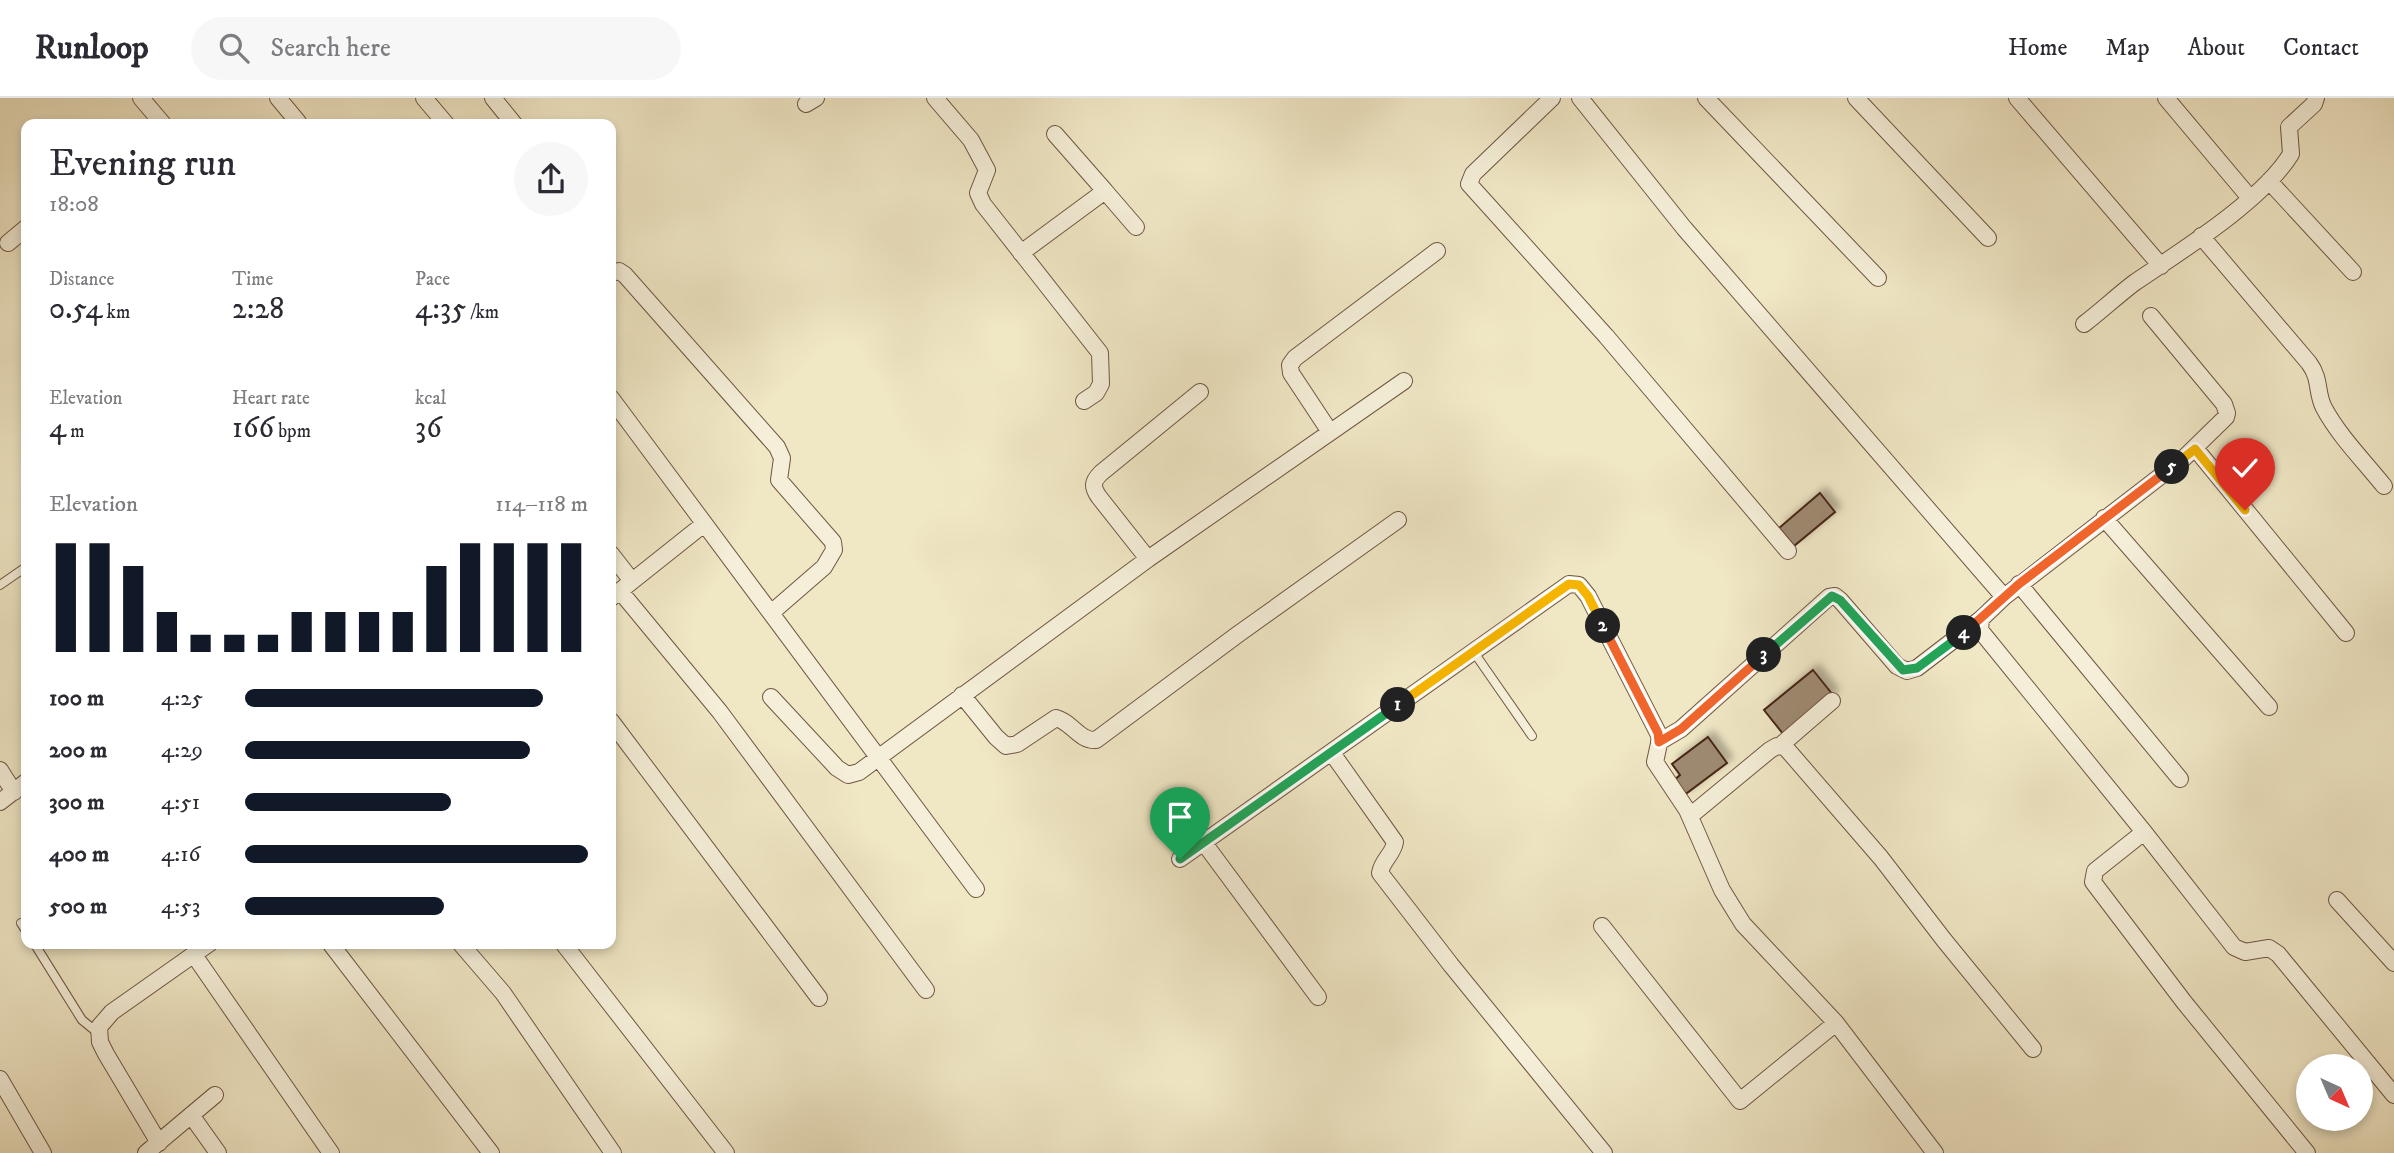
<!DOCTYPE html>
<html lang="en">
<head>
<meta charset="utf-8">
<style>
  :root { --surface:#fff; --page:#f7f7f7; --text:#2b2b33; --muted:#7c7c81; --line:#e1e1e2; --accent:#111827 }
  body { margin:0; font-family:"IM FELL DW Pica",serif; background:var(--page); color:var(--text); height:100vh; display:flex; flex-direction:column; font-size:26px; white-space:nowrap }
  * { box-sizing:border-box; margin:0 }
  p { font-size:23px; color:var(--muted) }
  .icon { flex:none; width:38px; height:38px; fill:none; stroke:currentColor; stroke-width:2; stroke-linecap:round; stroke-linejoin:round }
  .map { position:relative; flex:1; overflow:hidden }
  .drawer { position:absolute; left:21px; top:21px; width:595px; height:830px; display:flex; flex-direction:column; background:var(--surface); border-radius:14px; box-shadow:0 4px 10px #0003 }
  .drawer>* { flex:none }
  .needle { width:46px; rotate:136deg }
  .buttons { position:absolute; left:2296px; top:956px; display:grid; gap:14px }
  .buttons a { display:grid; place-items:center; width:77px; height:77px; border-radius:50%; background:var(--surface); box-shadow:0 4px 10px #0003; font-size:35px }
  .pin { position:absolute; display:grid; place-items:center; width:60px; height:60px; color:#fff; margin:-72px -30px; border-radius:50% 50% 50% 0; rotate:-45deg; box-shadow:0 0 7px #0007 }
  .pin .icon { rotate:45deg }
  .km { position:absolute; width:35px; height:35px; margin:-18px; border-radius:50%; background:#222; color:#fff; font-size:19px; line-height:35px; text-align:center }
  .round { display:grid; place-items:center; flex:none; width:74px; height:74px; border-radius:37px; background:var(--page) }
  .summary { display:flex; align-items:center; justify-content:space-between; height:119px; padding:0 28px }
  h1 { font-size:38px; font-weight:600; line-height:52px }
  .metrics { display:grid; grid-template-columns:repeat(3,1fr); gap:10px; height:119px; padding:7px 28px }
  .metrics div { display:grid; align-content:center }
  .metrics b { font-size:30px; font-weight:600 }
  .metrics small { font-size:19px; font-weight:400 }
  .metrics p { font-size:19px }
  .chart { height:196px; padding:14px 28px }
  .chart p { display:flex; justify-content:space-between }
  .chart svg { width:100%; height:126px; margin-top:7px; stroke:var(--accent); stroke-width:6 }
  ul { padding:0 28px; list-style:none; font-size:23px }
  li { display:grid; grid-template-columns:112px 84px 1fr; align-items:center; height:52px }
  li i { height:18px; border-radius:9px; background:var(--accent) }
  header { display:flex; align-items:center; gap:42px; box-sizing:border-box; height:98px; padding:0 35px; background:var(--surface); border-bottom:2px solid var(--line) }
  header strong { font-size:33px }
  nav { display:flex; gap:38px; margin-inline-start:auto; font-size:24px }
  .search { width:490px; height:63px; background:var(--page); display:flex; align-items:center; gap:18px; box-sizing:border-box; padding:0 24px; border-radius:38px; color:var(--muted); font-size:26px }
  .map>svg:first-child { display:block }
</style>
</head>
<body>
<header>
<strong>Runloop</strong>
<div class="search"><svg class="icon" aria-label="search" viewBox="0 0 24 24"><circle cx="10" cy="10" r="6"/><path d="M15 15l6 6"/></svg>Search here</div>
<nav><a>Home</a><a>Map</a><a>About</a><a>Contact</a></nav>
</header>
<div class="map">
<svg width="2394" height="1055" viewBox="0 0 2394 1055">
  <defs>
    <filter id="shadow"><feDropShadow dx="6" dy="-6" stdDeviation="3.5" flood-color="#0004"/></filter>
  </defs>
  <rect width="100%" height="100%" fill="#f0e7c5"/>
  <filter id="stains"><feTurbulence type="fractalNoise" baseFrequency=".00286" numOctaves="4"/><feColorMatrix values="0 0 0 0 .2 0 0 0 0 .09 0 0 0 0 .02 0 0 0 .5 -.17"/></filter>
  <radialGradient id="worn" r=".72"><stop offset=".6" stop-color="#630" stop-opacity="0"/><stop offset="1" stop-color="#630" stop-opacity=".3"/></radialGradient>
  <!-- building -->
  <path fill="#9e8a71" stroke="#462617" stroke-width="2" filter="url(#shadow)" d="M1820 395 1835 414 1794 448 1779 430Z
    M1813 572 1833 597 1784 637 1764 612Z
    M1708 639 1727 665 1683 698 1672 684 1680 677 1672 666Z"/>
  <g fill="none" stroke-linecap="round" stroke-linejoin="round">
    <!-- service casing -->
    <g stroke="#705642" stroke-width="10">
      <path id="service" d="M0 487 26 469
        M1473 553 1532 638
        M21 825 26 833
        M34 845 82 922 98 935"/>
    </g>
    <!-- minor casing -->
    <g stroke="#705642" stroke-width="18">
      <path id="minor" d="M141 0 163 26
        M278 0 298 24
        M424 0 446 26
        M493 0 514 26
        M935 0 971 42 987 72 978 95 983 106 1100 255 1101 286 1096 295 1084 303
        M1552 0 1473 76 1469 86 1606 238 1788 453
        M1580 0 1684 130 2004 499
        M1706 0 1878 180
        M1856 0 1988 140
        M2017 0 2161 168
        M2166 0 2250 100
        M806 6 816 0
        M2269 83 2353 174
        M1105 93 1136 129
        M2201 138 2309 265C2321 281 2316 295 2324 310 2339 338 2364 363 2384 388
        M8 145 26 130
        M1021 155 1105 93 1055 36
        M611 175 619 173 625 177 777 349 782 360 779 382 833 444 834 452 824 469 771 515
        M2151 218 2224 306 2227 315 2226 319 2184 360 2004 499 1981 521 1980 532 2144 734 2234 849 2245 854 2269 850 2278 856 2394 997
        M2084 226C2101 213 2117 198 2134 185 2181 153 2262 103 2291 56L2289 29 2314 6 2316 0
        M611 300 976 791
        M1330 334 1291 275 1290 267 1295 260 1437 153
        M2195 350 2346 535
        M2104 420 2269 609
        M611 456 632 483
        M1148 461 1099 399C1092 389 1092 384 1101 375L1200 294
        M2019 486 2180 681
        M620 493 720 614 926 892
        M611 500 704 426
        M962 597 996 639 1006 648 1017 646 1056 620C1072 624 1079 643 1096 642L1237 537 1398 422
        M771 599 837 670 848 677 859 674 1148 461 1404 283
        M611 623 819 900
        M1659 644 1681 631 1829 499 1835 498 1840 502 1897 568 1907 573 1917 570 1981 521
        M1781 647 1832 603
        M1332 655 1395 744C1393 757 1382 762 1380 775L1451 867 1604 1055
        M0 672 14 694
        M0 704 26 684
        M1690 718 1770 652 1777 648 1785 649 1881 760 1944 842 2033 951
        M2144 734 2095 773 2093 784 2184 904 2307 1055
        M1204 745 1318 899
        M1180 761 1569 486 1579 487 1588 498 1658 635 1660 641 1655 664 1687 712 1722 792 1743 826 1836 925 1935 1055
        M2337 802 2394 865
        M1602 828 1740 1003 1836 925
        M330 845 491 1055
        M460 845 503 895 613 1055
        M563 845 726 1055
        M194 857 331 1055
        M0 981 43 1055
        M191 1017 218 1055
        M159 1045 106 956 100 944 99 929 112 914 210 845
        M146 1055 215 997"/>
    </g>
    <!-- service -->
    <use href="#service" stroke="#f5efd9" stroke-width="8"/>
    <!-- minor -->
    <use href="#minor" stroke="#f5efd9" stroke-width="16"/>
  </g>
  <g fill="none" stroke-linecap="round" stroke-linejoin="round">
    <!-- split-1 casing -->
    <g stroke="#fff" stroke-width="14">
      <path id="split-1" d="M1180 761 1398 607"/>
    </g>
    <!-- split-2 casing -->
    <g stroke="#fff" stroke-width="14">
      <path id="split-2" d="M1398 607 1569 486 1579 487 1588 498 1603 528"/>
    </g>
    <!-- split-3 casing -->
    <g stroke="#fff" stroke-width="14">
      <path id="split-3" d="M1603 528 1658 635 1659 644 1681 631 1764 557"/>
    </g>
    <!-- split-4 casing -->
    <g stroke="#fff" stroke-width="14">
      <path id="split-4" d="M1764 557 1832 498 1840 502 1903 572 1917 570 1964 535"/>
    </g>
    <!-- split-5 casing -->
    <g stroke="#fff" stroke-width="14">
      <path id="split-5" d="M1964 535 2019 486 2172 369"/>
    </g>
    <!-- split-6 casing -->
    <g stroke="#fff" stroke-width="14">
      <path id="split-6" d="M2172 369 2195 351 2245 412"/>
    </g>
    <!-- split-1 -->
    <use href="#split-1" stroke="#22a559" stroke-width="9"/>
    <!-- split-2 -->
    <use href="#split-2" stroke="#f5b400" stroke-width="9"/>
    <!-- split-3 -->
    <use href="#split-3" stroke="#f0652b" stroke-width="9"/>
    <!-- split-4 -->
    <use href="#split-4" stroke="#22a559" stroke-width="9"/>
    <!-- split-5 -->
    <use href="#split-5" stroke="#f0652b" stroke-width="9"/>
    <!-- split-6 -->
    <use href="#split-6" stroke="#f5b400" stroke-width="9"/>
  </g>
  <rect width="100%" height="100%" filter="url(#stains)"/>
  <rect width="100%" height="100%" fill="url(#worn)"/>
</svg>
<div class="buttons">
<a><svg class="needle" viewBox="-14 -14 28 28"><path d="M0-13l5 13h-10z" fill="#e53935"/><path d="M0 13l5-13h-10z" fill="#7c7c81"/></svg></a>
</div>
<div class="pin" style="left:1180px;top:761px;background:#1e9e55"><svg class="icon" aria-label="arrive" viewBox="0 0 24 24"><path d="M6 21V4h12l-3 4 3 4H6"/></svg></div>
<div class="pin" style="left:2245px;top:412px;background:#d93025"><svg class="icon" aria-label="check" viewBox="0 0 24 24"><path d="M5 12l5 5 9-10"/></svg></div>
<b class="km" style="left:1398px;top:607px">1</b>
<b class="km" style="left:1603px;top:528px">2</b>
<b class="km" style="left:1764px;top:557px">3</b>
<b class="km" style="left:1964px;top:535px">4</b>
<b class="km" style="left:2172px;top:369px">5</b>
<section class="drawer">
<div class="summary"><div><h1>Evening run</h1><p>18:08</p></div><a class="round"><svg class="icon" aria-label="share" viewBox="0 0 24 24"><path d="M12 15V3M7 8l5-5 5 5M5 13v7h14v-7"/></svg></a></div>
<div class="metrics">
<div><p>Distance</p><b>0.54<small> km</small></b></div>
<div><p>Time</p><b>2:28</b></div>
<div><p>Pace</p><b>4:35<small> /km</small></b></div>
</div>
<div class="metrics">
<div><p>Elevation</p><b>4<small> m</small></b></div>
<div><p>Heart rate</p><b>166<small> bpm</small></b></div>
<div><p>kcal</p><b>36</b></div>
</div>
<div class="chart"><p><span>Elevation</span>114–118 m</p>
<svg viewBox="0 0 160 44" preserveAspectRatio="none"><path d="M5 44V6M15 44V6M25 44V14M35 44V30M45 44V38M55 44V38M65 44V38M75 44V30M85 44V30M95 44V30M105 44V30M115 44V14M125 44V6M135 44V6M145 44V6M155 44V6"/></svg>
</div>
<ul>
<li><b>100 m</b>4:25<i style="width:87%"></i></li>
<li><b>200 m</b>4:29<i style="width:83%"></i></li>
<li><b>300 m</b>4:51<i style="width:60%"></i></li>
<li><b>400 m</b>4:16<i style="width:100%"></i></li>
<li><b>500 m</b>4:53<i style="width:58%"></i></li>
</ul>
</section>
</div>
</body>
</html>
